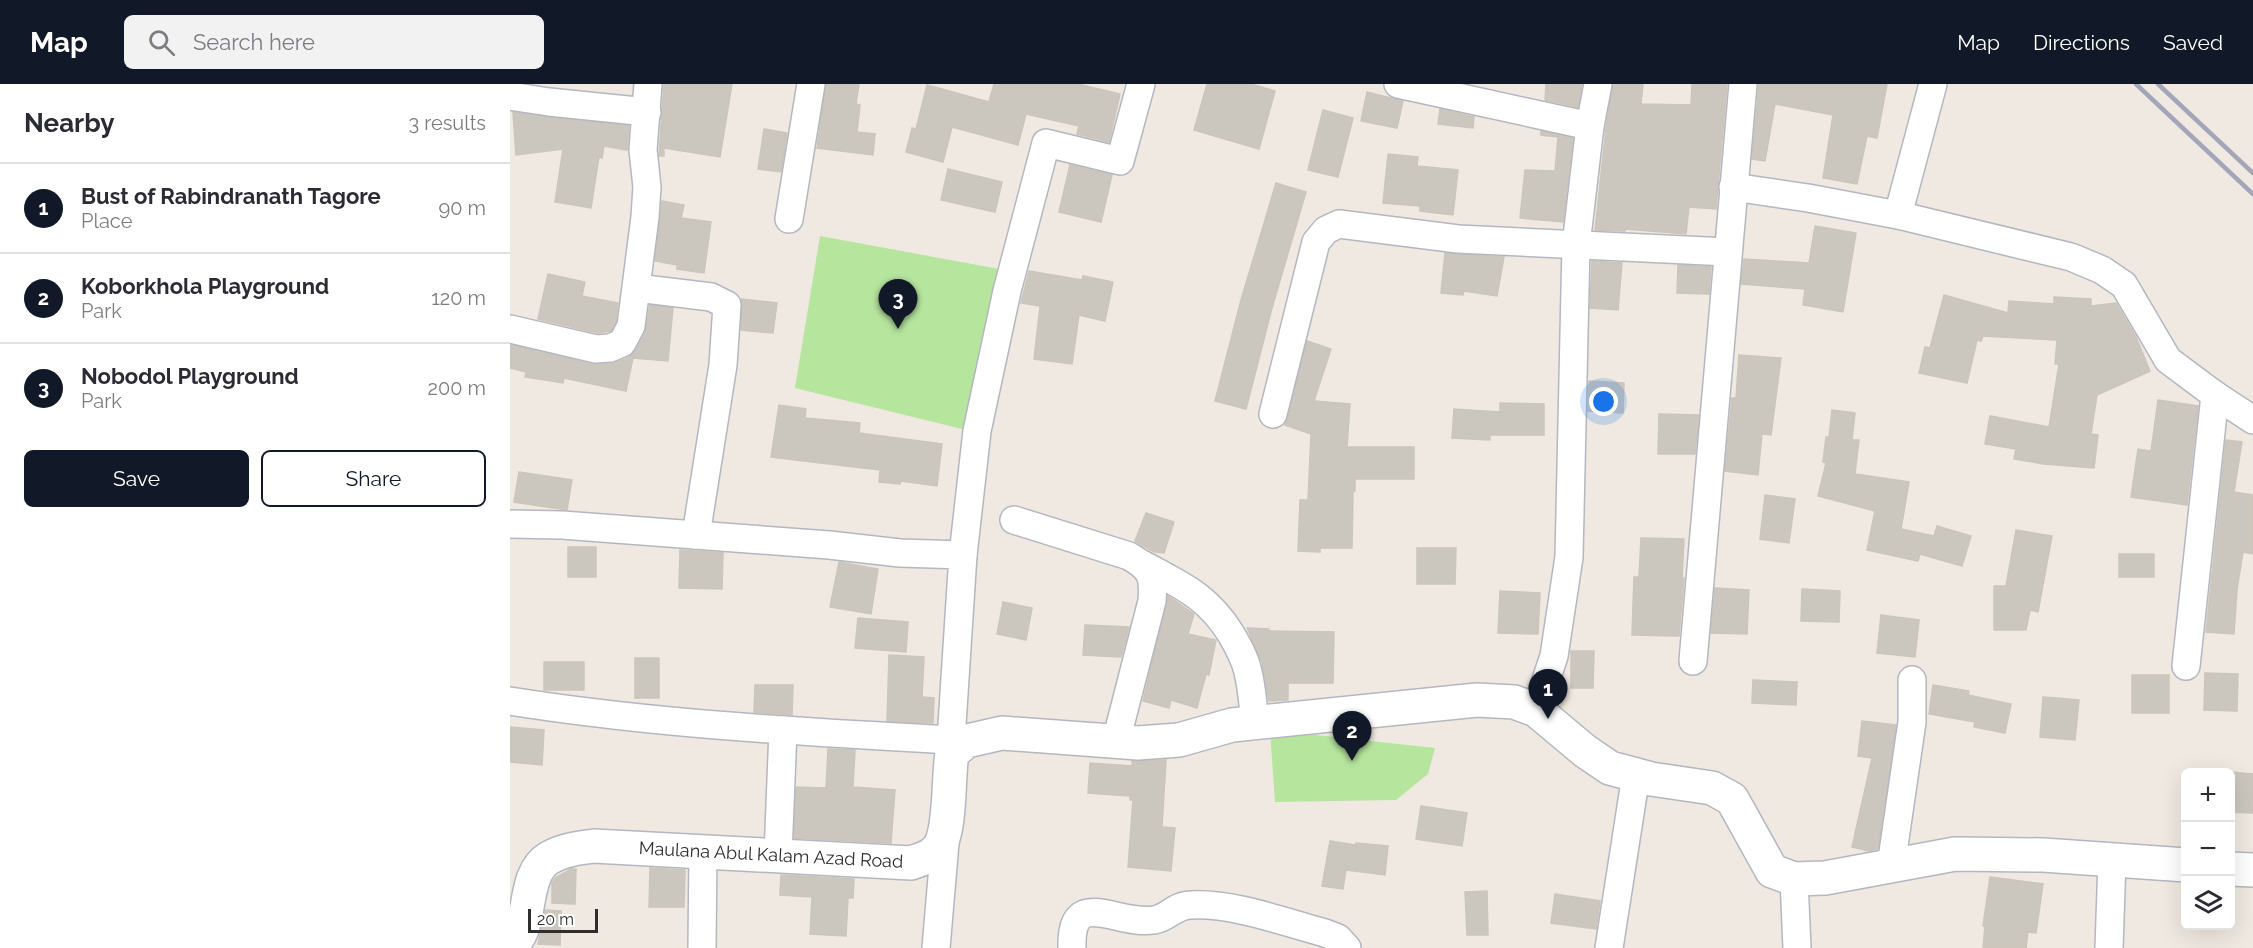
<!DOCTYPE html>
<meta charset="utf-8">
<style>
:root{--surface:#fff;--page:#f2f2f3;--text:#2b2b33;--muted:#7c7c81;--line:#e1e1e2;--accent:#111827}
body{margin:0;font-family:Raleway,sans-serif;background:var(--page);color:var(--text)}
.controls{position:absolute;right:18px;bottom:18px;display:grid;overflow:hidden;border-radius:9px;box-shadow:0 6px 24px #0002}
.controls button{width:54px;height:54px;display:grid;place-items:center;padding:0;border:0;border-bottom:2px solid var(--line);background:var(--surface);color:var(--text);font:30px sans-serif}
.scale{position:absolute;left:18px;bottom:15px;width:70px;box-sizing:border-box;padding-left:6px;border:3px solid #2e2e2e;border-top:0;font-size:16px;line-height:21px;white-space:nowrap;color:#2e2e2e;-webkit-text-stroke:4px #fff;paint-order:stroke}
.you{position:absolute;left:1094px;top:318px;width:21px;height:21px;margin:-15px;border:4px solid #fff;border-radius:50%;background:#1a73e8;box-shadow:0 0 0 9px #1a73e833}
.badge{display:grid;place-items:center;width:39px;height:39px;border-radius:50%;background:var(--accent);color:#fff;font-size:20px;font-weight:700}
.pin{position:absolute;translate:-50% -50px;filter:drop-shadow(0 2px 3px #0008)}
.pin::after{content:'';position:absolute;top:32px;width:21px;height:18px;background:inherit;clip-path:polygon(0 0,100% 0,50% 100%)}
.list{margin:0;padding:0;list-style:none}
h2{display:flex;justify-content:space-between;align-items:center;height:78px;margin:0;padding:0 24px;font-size:26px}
h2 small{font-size:20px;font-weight:400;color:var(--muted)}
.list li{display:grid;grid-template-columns:39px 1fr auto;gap:18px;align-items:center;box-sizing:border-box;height:90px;padding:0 24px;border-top:2px solid var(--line)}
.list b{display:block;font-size:22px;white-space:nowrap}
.list p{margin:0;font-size:20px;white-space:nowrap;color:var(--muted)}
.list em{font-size:20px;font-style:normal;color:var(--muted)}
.actions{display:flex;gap:12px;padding:18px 24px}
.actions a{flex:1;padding:14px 0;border:2px solid var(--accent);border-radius:9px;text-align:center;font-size:21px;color:var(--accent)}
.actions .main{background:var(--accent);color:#fff}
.icon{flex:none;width:33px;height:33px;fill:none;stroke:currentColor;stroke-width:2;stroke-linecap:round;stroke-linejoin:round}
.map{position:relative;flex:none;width:1743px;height:864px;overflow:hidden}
header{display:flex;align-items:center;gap:36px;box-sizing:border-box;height:84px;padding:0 30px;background:var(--accent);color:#fff}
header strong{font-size:28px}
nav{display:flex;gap:33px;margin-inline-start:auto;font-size:21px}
.search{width:420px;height:54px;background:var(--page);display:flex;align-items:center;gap:15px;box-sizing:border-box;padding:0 21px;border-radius:9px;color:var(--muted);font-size:22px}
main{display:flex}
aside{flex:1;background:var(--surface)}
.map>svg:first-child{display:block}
.green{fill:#b6e59e}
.building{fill:#cbc7bf;stroke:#cbc5ba;stroke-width:1.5}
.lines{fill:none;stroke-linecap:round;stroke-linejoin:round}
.minor-casing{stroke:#b4b7c1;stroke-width:30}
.tertiary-casing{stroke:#b4b7c1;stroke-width:36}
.minor{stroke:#fff;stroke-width:27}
.tertiary{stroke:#fff;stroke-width:33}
.rail{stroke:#a3a6b8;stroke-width:4.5}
.labels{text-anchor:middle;stroke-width:5;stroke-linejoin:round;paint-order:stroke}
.street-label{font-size:18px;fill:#2e2e2e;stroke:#fff}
</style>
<header>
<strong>Map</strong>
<div class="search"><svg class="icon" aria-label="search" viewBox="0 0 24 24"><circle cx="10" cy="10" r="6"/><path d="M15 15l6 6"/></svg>Search here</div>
<nav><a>Map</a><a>Directions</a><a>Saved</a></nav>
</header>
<main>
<aside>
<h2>Nearby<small>3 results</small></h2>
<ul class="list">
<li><span class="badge">1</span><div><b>Bust of Rabindranath Tagore</b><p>Place</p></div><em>90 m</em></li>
<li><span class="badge">2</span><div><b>Koborkhola Playground</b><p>Park</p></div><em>120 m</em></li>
<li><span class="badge">3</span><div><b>Nobodol Playground</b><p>Park</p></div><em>200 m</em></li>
</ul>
<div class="actions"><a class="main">Save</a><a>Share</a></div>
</aside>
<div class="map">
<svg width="1743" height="864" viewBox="0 0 1743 864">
<rect width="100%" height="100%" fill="#efe9e1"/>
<g class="green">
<polygon points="310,152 500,187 452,345 285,304"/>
<polygon points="760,646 925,664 918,690 886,716 765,718"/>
</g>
<g class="building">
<polygon points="154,0 222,0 210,73 154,64 154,72 149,72"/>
<polygon points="316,0 349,0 346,20 350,21 347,48 365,50 363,71 307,64"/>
<polygon points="484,0 568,0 610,10 599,58 567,50 569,42 516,30 508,61 442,43 433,78 396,68 402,44 406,45 417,1 479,18"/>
<polygon points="697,0 741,0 765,7 749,65 684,46"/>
<polygon points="1036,0 1072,0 1068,23 1035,16"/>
<polygon points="1103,0 1133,0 1131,20 1181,21 1182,0 1217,0 1206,125 1179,123 1176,150 1115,145 1115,147 1085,146 1096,44"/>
<polygon points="1249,0 1377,0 1367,54 1357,52 1347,100 1313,94 1323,31 1265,20 1255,77 1242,75"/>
<polygon points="857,8 893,17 887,44 851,37"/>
<polygon points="930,25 964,33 963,44 928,40"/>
<polygon points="813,26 843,34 828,93 798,86"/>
<polygon points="3,28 119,42 117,66 94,62 92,74 89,73 81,124 45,118 53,65 6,71"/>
<polygon points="254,45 277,49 271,88 248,85"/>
<polygon points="1031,47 1063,54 1053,138 1010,134 1015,86 1045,87 1048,53 1031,51"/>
<polygon points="878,70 908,73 907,82 948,86 943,131 910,127 910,122 873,119"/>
<polygon points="560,81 602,91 591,138 549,128"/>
<polygon points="438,85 492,98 485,128 431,116"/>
<polygon points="766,99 796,108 762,224 736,325 705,317 731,216"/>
<polygon points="152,117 174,121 171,134 201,138 194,189 167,185 167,181 145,177"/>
<polygon points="1305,142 1346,149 1333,228 1293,221 1295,205 1231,200 1234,175 1299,179"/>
<polygon points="935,169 994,173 987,212 954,207 953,211 931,209"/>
<polygon points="1082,177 1112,179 1108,226 1080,224"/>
<polygon points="1168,181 1201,183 1199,210 1167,209"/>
<polygon points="519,187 572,196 573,192 603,198 595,237 569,231 562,280 524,275 530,222 511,219"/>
<polygon points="38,190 75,198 72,212 108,219 106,237 101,247 87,249 28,235"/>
<polygon points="1434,211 1498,229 1499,217 1544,220 1544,213 1581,215 1581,222 1606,219 1626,253 1640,287 1587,311 1581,350 1588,351 1584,384 1534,380 1504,375 1506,365 1475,360 1480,332 1539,343 1549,280 1545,280 1547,256 1473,252 1471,257 1467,256 1457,299 1409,289 1415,263 1420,264"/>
<polygon points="231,215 267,219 263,249 231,246"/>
<polygon points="140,221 163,224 158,277 123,274 116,307 54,294 53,299 15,293 16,288 0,284 0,261 83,280 101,280 118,274 126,266 135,249"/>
<polygon points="797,257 821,265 804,317 840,320 837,363 904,363 904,395 845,395 845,407 843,407 842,464 810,464 810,468 788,467 790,416 798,416 801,350 775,341 778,334"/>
<polygon points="1229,271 1271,274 1261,351 1252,350 1248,391 1215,387 1222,314 1226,314"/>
<polygon points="1079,297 1114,299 1113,329 1078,327"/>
<polygon points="1648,316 1688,322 1677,421 1621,413 1628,365 1641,367"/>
<polygon points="990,319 1034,320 1034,351 980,351 980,356 942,354 944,325 990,328"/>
<polygon points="269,321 296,325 295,334 350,339 349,349 432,360 427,402 391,397 390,400 369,398 370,386 261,373"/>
<polygon points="1322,326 1345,329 1342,356 1349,356 1345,390 1399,398 1391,445 1424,452 1427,442 1461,452 1452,482 1410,470 1408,477 1357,466 1365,427 1308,412 1316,379 1313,378 1316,353 1319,353"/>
<polygon points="1149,330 1189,331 1185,370 1148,370"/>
<polygon points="1716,356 1732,358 1724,408 1743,411 1743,470 1733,468 1727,506 1724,550 1696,548"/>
<polygon points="9,388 62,396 57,426 4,418"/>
<polygon points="1255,411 1285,415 1279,459 1250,455"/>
<polygon points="636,429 664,438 654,469 644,468 625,457"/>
<polygon points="1506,446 1542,452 1528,528 1520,526 1516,546 1484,546 1484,502 1496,502"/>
<polygon points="1131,454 1174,455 1172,494 1174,494 1169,552 1122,551 1124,493 1129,493"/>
<rect x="58" y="463" width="28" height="30"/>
<polygon points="907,464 946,464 945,500 907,500"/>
<polygon points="170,466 213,469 212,505 169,504"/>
<rect x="1609" y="470" width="35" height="23"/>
<polygon points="329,478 368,485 361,530 320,523"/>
<polygon points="1205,504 1239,506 1237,550 1201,549"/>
<polygon points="1292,505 1330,507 1329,538 1291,537"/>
<polygon points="990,507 1030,509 1028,550 988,549"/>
<polygon points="658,512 684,530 678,550 706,556 699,591 696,590 687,624 661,616 659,624 633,617"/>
<polygon points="493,518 522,524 516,556 487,550"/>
<polygon points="1371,531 1409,536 1405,573 1367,569"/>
<polygon points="348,534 398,538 396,568 345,564"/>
<polygon points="575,541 619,543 611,573 573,571"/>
<polygon points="737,544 759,545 759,547 824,548 823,599 778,599 778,616 759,617 752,578"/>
<polygon points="1061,567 1084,567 1083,604 1061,604"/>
<polygon points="379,571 414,573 412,613 424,614 423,639 377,637"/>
<rect x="125" y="574" width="24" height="40"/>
<rect x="34" y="578" width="40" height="28"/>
<polygon points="1695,589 1728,590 1727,627 1694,626"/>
<rect x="1622" y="591" width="37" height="38"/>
<polygon points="1243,596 1287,598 1286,621 1242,619"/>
<polygon points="245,601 283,601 282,631 244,628"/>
<polygon points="1423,601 1459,607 1458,611 1501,620 1495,649 1464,643 1465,638 1419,630"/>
<polygon points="1533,613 1569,616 1565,656 1530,653"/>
<polygon points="1352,637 1386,641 1368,765 1359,767 1342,763 1362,674 1348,672"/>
<polygon points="0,643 34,646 32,681 0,678"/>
<polygon points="318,665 345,666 343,703 385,706 381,759 284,754 286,703 316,704"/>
<polygon points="656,676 652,743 665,744 661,787 618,783 623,716 620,716 620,712 578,709 580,679 622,682 622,677"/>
<polygon points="1721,688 1743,690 1743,729 1720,728"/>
<polygon points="911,722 957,729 952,762 906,755"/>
<polygon points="820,757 845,761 846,759 878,762 875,791 836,786 833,805 812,802"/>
<polygon points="140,784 175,786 174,823 139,823"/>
<polygon points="61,785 66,785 65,820 42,819 42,799 45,794"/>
<polygon points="271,791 344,795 343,814 338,814 336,852 300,850 302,813 270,811"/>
<polygon points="1480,793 1533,800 1526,849 1518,848 1516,864 1473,864 1475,842 1473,842"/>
<polygon points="977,807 978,851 957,851 955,808"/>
<polygon points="1045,810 1090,817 1086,845 1041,839"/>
<polygon points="35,826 51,827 50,861 28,860"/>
</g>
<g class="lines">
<defs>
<g id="minor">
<polyline points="888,0 1080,42"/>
<polyline points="0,12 39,18 137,28"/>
<polyline points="1223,103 1298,114 1388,131 1561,173 1592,186 1614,201 1658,276 1705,311 1743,336"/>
<polyline points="1388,131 1423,0"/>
<polyline points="279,135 301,0"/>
<polyline points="127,204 201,213 217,221 213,281 186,451"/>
<polyline points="0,245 86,265 100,264 112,259 121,242 135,133 137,103 133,66 138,0"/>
<polyline points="763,330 806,158 816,146 829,140 948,155 1218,168"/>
<path d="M 504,436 L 619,472 C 641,485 644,491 642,517 L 606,657"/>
<polyline points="0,440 52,441 319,461 390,469 453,471 441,656 442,669"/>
<polyline points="453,471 467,347 497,207 536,59 610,77 631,0"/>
<path d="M 632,480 C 670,501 697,511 721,550 C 728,562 735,574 738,588 C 742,604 743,622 745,638"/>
<polyline points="1183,577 1233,0"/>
<polyline points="1676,582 1705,311"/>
<path d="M 0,617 C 146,640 294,648 441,656"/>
<polyline points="1026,626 1044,572 1059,473 1066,161 1080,42 1088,0"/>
<polyline points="268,771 273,646"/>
<polyline points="1381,782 1402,638 1402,596"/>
<polyline points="1284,795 1287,864"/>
<polyline points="192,864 193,767"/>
<polyline points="426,864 436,747"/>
<path d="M 562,864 C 560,801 606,842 644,836 C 658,834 665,821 681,821 C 724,819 774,838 815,849 L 828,854 L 837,864"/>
<polyline points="1099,864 1126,691"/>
<polyline points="1599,864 1602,776"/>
</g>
<g id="tertiary">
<polyline points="1720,785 1743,786"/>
<path d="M 0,861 C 24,849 10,791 39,774 C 53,766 68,764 84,762 L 401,779 C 412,775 422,773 429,763 C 441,746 438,692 442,669 L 457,657 L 492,649 L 628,659 L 669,656 L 722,641 L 967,616 L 1004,618 L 1026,626 L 1075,667 L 1100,684 L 1141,695 L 1202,704 L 1222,715 L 1262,787 L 1284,795 L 1315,794 L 1445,770 L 1533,771 L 1676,781"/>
</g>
</defs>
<use href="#minor" class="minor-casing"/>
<use href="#tertiary" class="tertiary-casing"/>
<use href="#minor" class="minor"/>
<use href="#tertiary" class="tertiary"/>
<g class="rail">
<polyline points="1626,0 1743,110"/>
<polyline points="1648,0 1743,89"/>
</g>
</g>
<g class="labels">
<g class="street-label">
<text transform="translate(261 771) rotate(3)" y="6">Maulana Abul Kalam Azad Road</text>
</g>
</g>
</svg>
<div class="controls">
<button>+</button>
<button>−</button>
<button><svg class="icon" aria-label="layers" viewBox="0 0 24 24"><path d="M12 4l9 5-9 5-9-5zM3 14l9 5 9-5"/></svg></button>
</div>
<div class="scale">20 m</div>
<div class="you"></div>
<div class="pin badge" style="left:1038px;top:635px">1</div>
<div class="pin badge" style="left:842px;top:677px">2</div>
<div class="pin badge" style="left:388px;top:245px">3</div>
</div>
</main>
